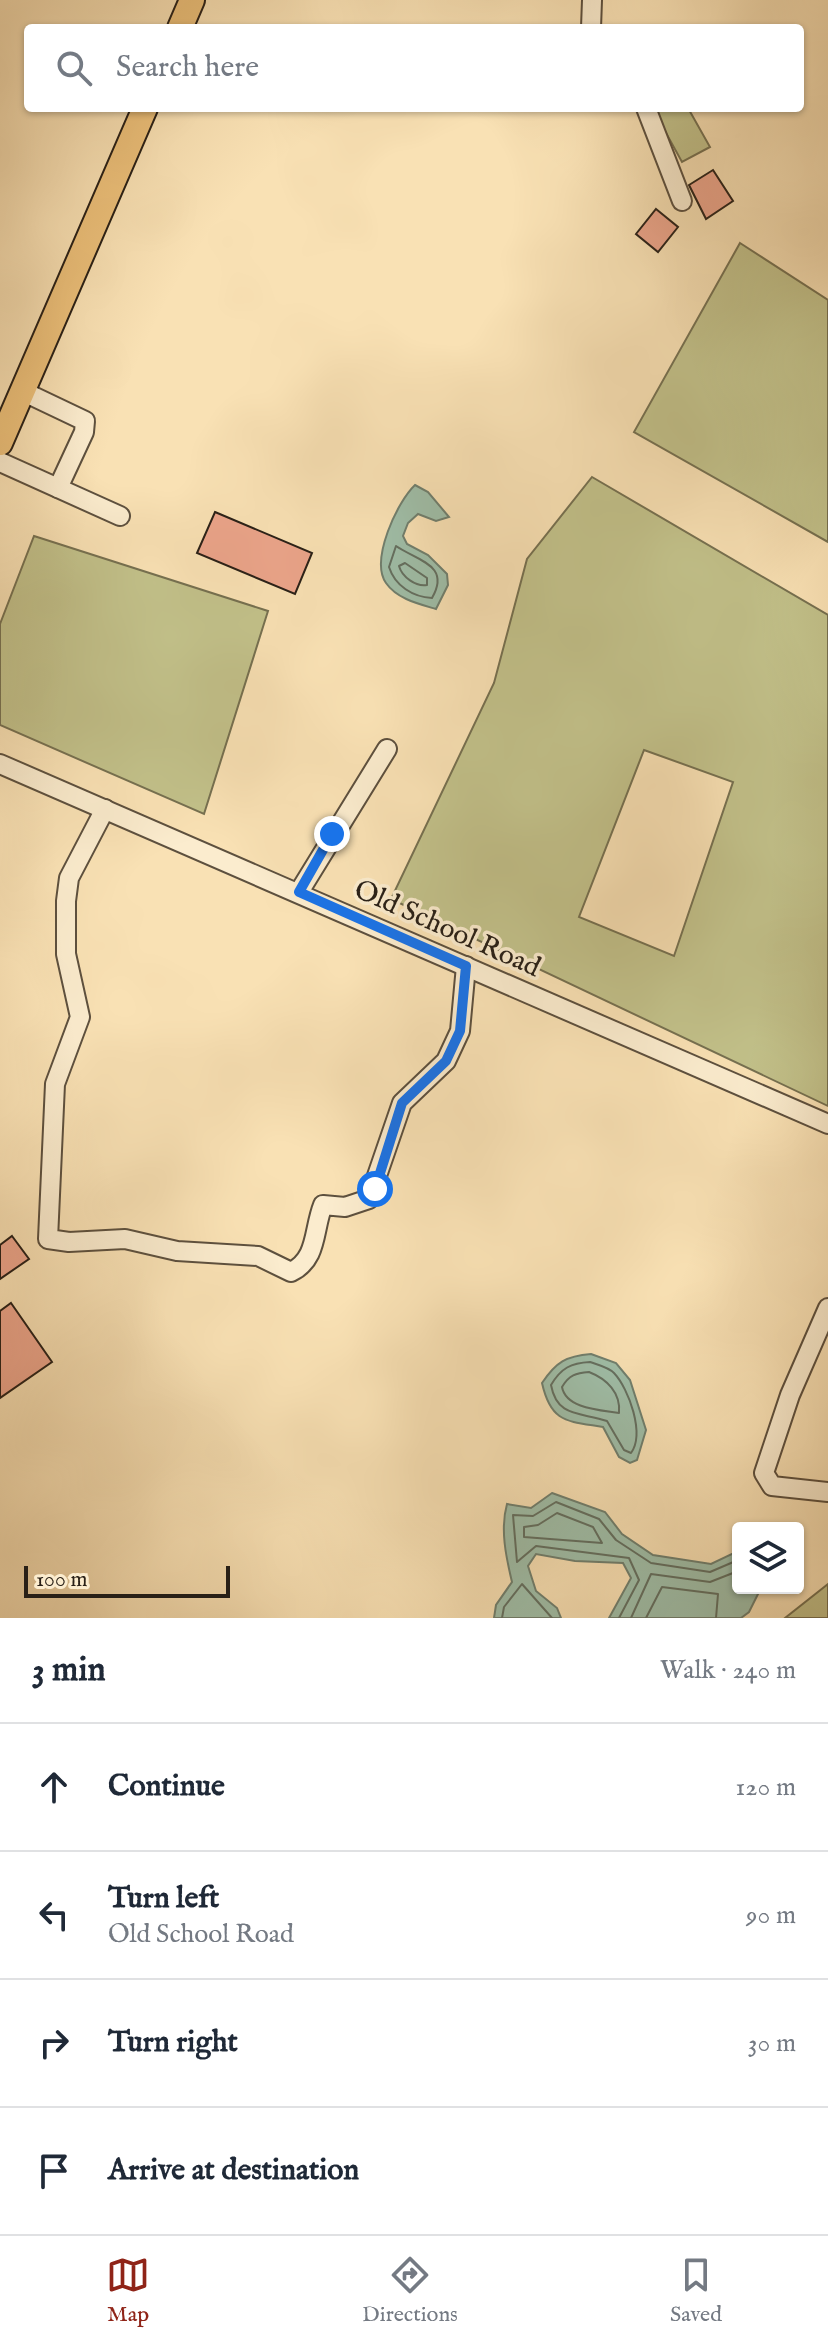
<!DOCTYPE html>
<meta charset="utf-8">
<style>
:root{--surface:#fff;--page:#f6f6f7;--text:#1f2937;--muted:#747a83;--line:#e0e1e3;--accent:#8f2418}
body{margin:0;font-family:"IM FELL English",serif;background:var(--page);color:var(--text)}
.controls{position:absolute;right:24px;bottom:24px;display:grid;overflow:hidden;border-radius:8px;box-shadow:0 2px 6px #0004}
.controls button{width:72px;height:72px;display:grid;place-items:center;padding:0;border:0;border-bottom:2px solid var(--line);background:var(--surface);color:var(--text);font:40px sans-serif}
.scale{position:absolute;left:24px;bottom:20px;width:206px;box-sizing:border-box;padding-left:8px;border:4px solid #292017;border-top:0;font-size:22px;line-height:28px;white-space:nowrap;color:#292017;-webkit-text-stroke:6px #fbecce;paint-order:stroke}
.stop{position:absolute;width:24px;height:24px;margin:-18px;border:6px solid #1a73e8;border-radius:50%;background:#fff}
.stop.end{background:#1a73e8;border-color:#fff;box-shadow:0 2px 8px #0008}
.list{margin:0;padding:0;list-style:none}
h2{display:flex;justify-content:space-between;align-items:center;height:104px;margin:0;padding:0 32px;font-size:34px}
h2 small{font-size:26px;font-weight:400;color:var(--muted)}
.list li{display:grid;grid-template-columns:52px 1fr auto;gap:24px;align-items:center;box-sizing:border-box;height:128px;padding:0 32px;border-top:2px solid var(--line)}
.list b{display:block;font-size:30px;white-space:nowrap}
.list p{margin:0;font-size:26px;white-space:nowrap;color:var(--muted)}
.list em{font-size:26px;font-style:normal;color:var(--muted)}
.icon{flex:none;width:44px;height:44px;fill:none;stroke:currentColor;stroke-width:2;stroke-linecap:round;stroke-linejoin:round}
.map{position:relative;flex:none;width:828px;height:1618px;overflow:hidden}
.search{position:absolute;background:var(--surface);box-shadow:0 2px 6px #0004;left:24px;right:24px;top:24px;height:88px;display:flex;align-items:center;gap:20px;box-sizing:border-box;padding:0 28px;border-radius:8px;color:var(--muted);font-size:30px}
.sheet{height:616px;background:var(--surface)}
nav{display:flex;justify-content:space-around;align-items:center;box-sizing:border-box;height:112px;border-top:2px solid var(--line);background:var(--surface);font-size:22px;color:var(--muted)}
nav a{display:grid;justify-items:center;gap:4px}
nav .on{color:var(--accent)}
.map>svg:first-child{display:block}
.green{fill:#c2c18a;stroke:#767050;stroke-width:2;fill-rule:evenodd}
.water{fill:#9fbea8;stroke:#707f6e;stroke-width:2}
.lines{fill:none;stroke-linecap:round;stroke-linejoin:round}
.shore{stroke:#646f60;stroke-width:2}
.building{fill:#eca58b;stroke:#292017;stroke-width:2}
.minor-casing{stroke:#5d503e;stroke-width:22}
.major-casing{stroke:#292017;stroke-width:28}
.minor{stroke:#fbecce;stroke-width:18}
.major{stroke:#ecc07a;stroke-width:24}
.route{stroke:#1a73e8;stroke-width:10}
.labels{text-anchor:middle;stroke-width:7;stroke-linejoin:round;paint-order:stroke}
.street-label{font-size:28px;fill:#292017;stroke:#fbecce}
</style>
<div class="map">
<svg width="828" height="1618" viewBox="0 0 828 1618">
<rect width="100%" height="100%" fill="#f9e1b4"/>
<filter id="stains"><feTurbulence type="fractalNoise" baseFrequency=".0025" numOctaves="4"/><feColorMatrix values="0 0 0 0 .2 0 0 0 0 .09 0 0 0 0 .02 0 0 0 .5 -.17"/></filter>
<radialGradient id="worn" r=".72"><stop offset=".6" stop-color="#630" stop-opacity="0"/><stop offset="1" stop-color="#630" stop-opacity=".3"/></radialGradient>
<g class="green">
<polygon points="664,108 688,108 710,147 682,162 655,113"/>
<polygon points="740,243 828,300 828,542 634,432"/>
<path d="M 592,477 L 828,615 L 828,1106 L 391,899 L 494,683 L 527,559 ZM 644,750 L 733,782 L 674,956 L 579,917 Z"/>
<polygon points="34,536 268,611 204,814 0,725 0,624"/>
<polygon points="828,1584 828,1618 785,1618"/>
</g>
<g class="water">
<path d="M 415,485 L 428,492 L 449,517 L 436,521 L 418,514 L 408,523 L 403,536 L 407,544 L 428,555 L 447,574 L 448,585 L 436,609 C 419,604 397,599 386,583 C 370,560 397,502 415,485 Z"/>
<path d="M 591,1354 L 616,1363 L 630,1380 L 646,1430 L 637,1460 L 630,1463 L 619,1457 L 603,1427 C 567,1421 551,1423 542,1383 C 556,1362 566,1356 591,1354 Z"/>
<path d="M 552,1493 L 605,1512 L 622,1534 L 653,1555 L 711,1564 L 738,1551 L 738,1588 L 761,1588 L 749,1612 L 741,1618 L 609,1618 L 631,1578 L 623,1563 L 575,1561 L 536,1554 L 528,1566 L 536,1591 L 557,1608 L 561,1618 L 494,1618 L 496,1605 L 512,1582 C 506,1557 500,1529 507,1504 L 531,1508 Z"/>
</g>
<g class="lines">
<g class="shore">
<path d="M 396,546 C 418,561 451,565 432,598 C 413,597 395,586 389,567 Z"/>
<path d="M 405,563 L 427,578 L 427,585 C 416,587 402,577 399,566 Z"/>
<path d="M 590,1362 C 598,1365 608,1367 614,1373 C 629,1389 645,1434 631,1453 L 624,1450 L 607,1421 C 581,1412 557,1418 551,1385 C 561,1368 571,1363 590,1362 Z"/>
<path d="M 589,1372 C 607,1379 621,1393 619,1413 C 601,1410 566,1409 562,1387 C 569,1375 576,1373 589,1372 Z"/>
<polygon points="557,1513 593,1527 602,1543 524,1537 524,1527 538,1525"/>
<polyline points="502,1618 504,1607 522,1584 552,1618"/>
<polyline points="619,1618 639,1580 629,1558 536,1546 517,1562 513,1515 533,1516 556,1502 599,1519 616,1540 651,1563 710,1572 738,1560"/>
<polyline points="631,1618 651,1574 710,1582 738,1571"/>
<polyline points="646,1618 662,1587 718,1594 716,1618"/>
</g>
</g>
<g class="building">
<polygon points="713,170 733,201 706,219 689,185"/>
<polygon points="656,209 678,227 658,252 636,234"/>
<polygon points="215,512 312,553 295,594 197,553"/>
<polygon points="12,1236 29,1259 0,1279 0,1245"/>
<polygon points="11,1303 52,1362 0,1398 0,1311"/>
</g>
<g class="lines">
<defs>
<g id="minor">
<polyline points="591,28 592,0"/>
<polyline points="646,108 682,201"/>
<polyline points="22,391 85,421 84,432 58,488"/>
<polyline points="0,462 120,516"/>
<polyline points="0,764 828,1124"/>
<path d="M 105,809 L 69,878 L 66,901 L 66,954 L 80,1017 L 55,1084 L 48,1239 L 69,1242 L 125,1239 L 177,1251 L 258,1256 L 291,1272 C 318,1259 313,1230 323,1205 L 345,1207 L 369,1199 L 402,1103 L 446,1061 L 460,1031 L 466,966"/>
<polyline points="299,892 387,749"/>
<polyline points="828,1308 790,1395 764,1473 772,1486 828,1492"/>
</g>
<g id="major">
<polyline points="180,28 192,0"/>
<polyline points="0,443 145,108"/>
</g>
</defs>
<use href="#minor" class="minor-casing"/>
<use href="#major" class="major-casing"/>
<use href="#minor" class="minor"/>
<use href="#major" class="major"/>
</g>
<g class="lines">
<polyline class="route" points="332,834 299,892 466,966 460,1031 446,1061 402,1103 375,1189"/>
</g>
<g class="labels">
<g class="street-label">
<text transform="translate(448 927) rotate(24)" y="10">Old School Road</text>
</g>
</g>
<rect width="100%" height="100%" filter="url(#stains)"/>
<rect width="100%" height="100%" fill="url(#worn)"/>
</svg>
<div class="controls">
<button><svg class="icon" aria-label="layers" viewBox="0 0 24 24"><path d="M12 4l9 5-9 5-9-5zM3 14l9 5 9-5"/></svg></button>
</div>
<div class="scale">100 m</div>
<div class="stop" style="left:375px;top:1189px"></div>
<div class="stop end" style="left:332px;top:834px"></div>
<div class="search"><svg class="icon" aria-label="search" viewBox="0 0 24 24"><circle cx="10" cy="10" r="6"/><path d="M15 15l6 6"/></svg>Search here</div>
</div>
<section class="sheet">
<h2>3 min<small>Walk · 240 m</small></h2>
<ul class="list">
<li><svg class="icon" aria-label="ahead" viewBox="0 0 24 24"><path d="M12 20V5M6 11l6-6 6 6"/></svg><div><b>Continue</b></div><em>120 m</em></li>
<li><svg class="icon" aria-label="left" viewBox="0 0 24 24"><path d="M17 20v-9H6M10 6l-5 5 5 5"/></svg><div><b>Turn left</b><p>Old School Road</p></div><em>90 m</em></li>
<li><svg class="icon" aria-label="right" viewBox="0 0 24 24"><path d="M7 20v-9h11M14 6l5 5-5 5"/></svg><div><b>Turn right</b></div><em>30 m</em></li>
<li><svg class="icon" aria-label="arrive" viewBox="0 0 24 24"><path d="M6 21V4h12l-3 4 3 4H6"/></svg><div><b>Arrive at destination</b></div></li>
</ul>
</section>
<nav>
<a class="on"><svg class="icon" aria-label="map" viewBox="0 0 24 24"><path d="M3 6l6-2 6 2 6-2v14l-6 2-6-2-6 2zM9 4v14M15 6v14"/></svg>Map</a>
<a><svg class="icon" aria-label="directions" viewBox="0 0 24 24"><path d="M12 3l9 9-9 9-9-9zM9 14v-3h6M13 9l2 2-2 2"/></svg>Directions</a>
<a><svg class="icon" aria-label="saved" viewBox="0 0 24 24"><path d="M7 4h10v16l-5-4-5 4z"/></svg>Saved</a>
</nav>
